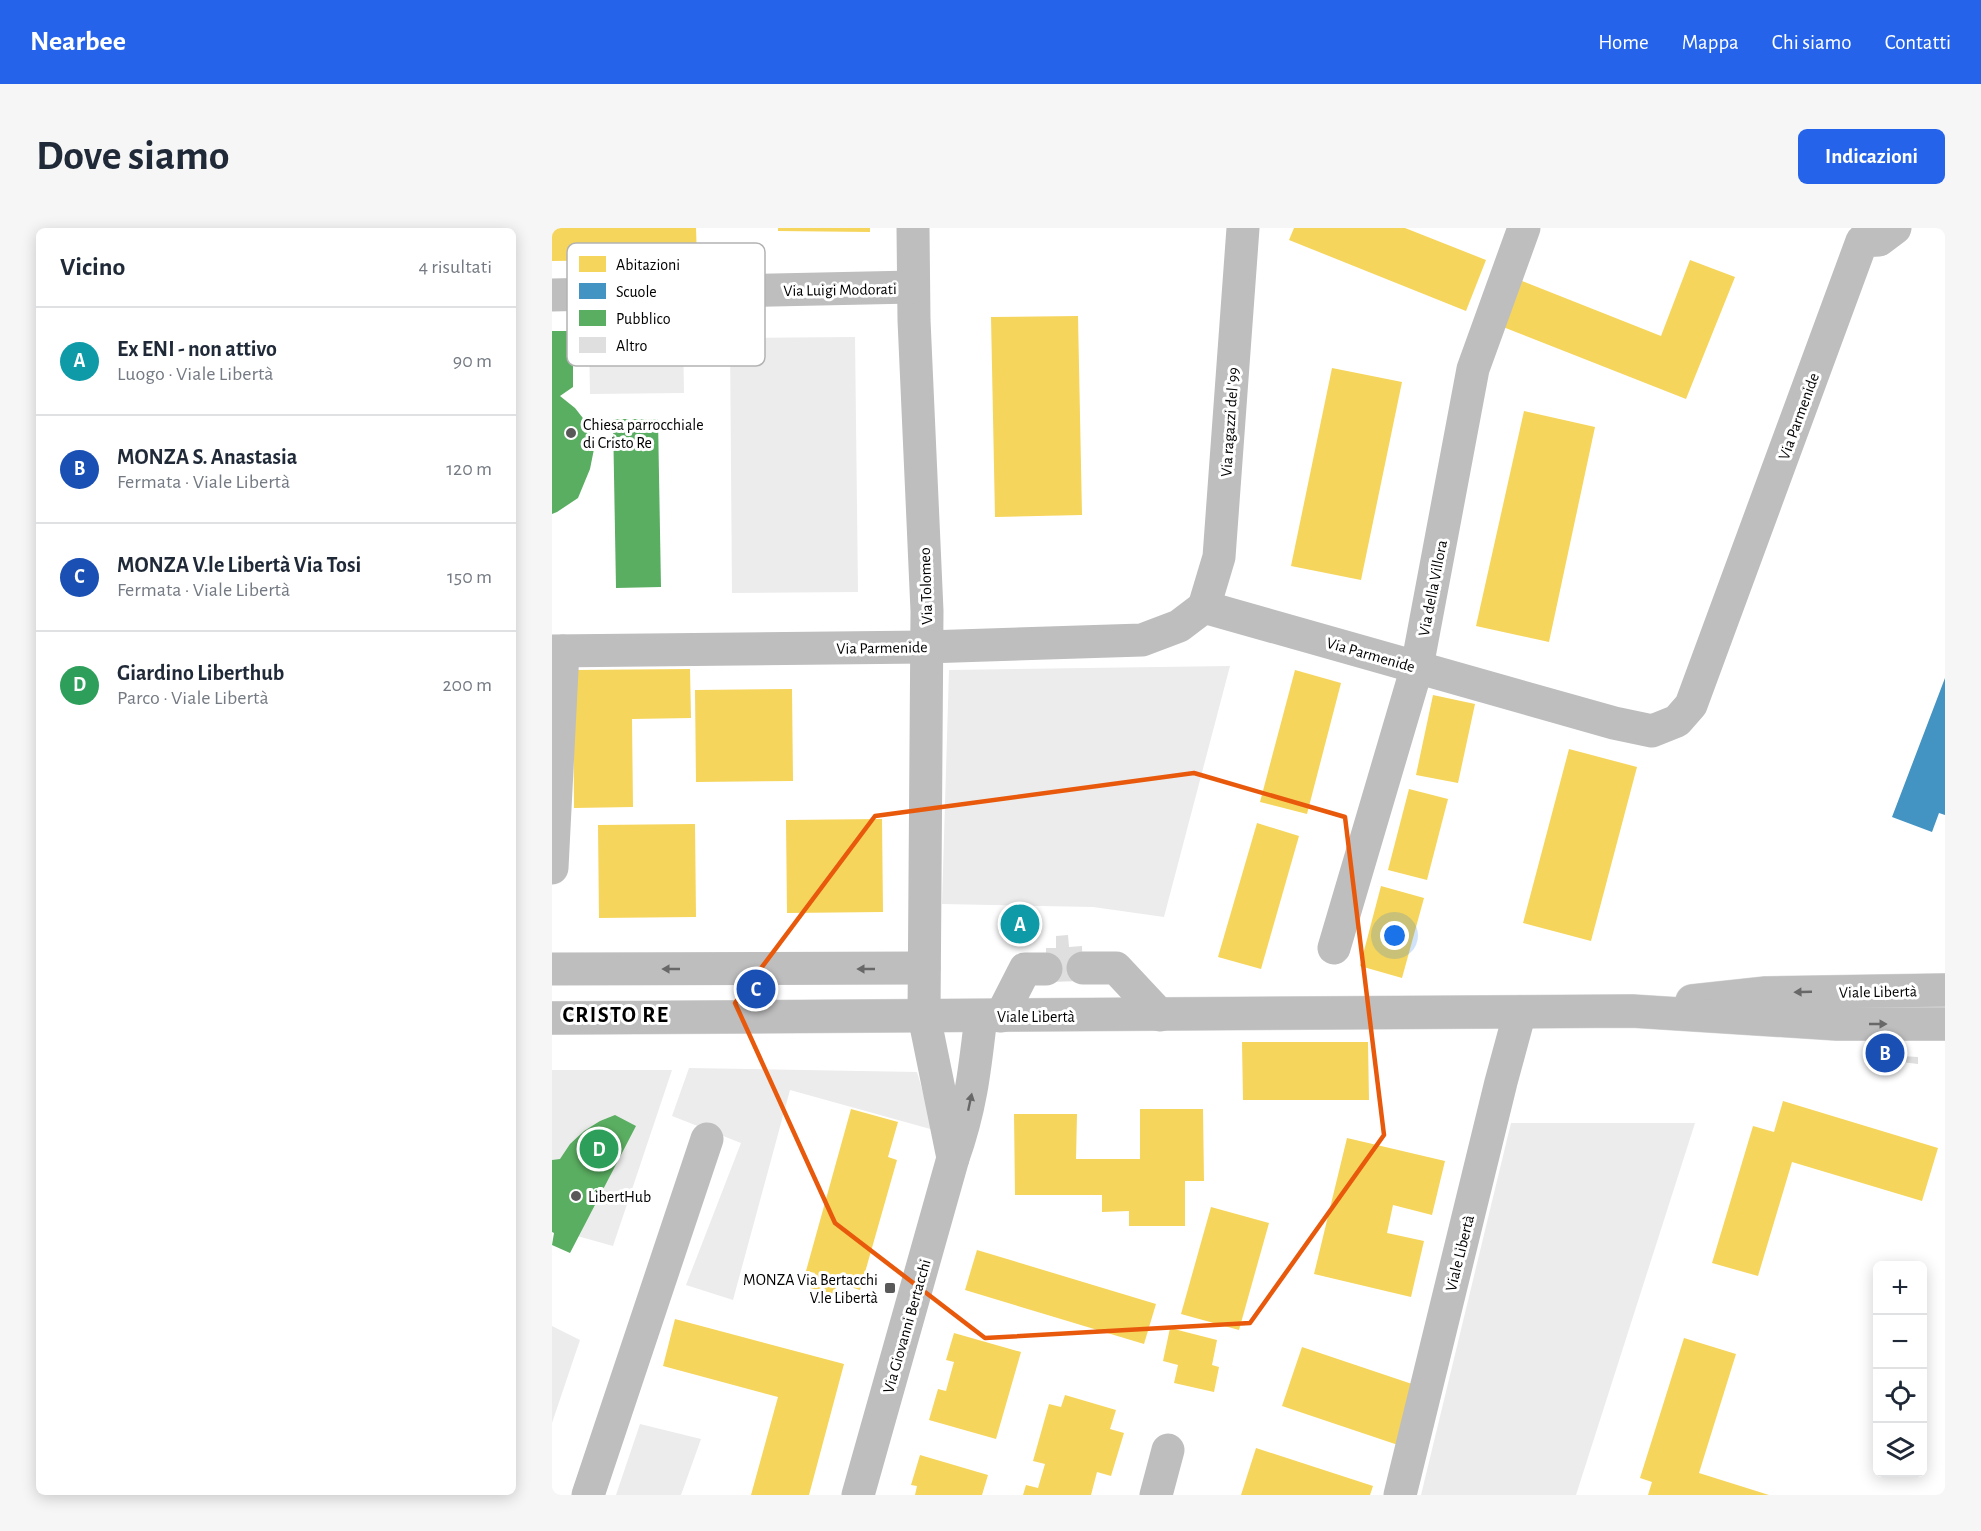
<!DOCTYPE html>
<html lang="it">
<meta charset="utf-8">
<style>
:root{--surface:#fff;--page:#f6f6f7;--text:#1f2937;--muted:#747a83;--line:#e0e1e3;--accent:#2563eb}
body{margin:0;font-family:"Alegreya Sans",sans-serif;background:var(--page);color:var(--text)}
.controls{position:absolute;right:18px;bottom:18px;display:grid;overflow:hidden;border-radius:9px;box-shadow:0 3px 15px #0003}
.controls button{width:54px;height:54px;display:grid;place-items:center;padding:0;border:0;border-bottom:2px solid var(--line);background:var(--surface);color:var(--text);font:30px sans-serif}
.you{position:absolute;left:843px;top:708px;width:21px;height:21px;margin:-15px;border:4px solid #fff;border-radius:50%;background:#1a73e8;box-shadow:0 0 0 9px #1a73e833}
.badge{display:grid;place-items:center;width:39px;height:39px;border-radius:50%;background:var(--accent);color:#fff;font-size:20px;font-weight:700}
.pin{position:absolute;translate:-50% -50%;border:3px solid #fff;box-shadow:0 2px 6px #0006}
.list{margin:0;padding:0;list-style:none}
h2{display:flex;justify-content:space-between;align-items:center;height:78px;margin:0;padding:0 24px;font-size:26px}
h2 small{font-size:20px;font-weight:400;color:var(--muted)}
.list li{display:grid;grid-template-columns:39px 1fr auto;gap:18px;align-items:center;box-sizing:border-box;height:108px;padding:0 24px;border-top:2px solid var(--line)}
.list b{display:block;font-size:22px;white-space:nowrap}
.list p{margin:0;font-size:20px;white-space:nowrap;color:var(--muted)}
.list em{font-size:20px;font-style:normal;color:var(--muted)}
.icon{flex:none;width:33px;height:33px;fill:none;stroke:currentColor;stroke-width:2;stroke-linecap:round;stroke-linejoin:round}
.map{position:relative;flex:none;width:1393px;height:1267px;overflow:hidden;border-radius:9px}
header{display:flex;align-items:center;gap:36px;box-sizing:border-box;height:84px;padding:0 30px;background:var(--accent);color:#fff}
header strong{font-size:28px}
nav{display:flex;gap:33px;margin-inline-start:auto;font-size:21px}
.intro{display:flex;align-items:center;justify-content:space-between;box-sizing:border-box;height:144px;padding:0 36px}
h1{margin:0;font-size:42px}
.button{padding:15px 27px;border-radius:9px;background:var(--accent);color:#fff;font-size:21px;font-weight:700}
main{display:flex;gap:36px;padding:0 36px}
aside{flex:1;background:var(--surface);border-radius:9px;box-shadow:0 3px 15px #0003}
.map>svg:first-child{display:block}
.green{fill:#ececec}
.homes{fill:#f6d55c}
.schools{fill:#4393c3}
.public{fill:#5aae61}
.building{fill:#dfdfdf}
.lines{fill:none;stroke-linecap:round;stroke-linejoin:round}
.major-casing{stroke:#dbdbdb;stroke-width:34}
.minor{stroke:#bebebe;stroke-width:33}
.major{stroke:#bebebe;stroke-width:33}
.oneway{fill:#686868}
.marked{fill:none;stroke:#e8590c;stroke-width:4.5;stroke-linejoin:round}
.poi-dot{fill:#595959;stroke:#fff;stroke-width:2}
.labels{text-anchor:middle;stroke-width:6;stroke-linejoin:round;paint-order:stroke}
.street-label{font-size:16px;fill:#000;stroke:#fff}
.poi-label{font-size:16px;fill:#000;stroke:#fff;text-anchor:start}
.district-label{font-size:22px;font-weight:bold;letter-spacing:1.5px;fill:#000;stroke:#fff}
.key{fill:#fff;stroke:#b2b2b2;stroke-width:1.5}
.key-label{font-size:16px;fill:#000}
</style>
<header>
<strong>Nearbee</strong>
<nav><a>Home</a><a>Mappa</a><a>Chi siamo</a><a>Contatti</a></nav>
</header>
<div class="intro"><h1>Dove siamo</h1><a class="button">Indicazioni</a></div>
<main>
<aside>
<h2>Vicino<small>4 risultati</small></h2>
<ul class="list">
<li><span class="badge" style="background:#0f9aa8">A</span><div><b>Ex ENI - non attivo</b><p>Luogo · Viale Libertà</p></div><em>90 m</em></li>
<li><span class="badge" style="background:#1a4fb4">B</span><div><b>MONZA S. Anastasia</b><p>Fermata · Viale Libertà</p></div><em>120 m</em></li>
<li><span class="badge" style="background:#1a4fb4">C</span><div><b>MONZA V.le Libertà Via Tosi</b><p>Fermata · Viale Libertà</p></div><em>150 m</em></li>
<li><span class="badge" style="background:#2e9e5b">D</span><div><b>Giardino Liberthub</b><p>Parco · Viale Libertà</p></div><em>200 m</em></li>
</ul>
</aside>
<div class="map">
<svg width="1393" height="1267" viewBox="0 0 1393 1267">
<rect width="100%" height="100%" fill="#fff"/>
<g class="green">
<polygon points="303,109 306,364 180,365 178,110"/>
<polygon points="131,110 132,165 38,166 37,112"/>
<polygon points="678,438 612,689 541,679 390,676 397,442"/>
<polygon points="137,840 365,844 382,902 238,862 181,1072 134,1057 189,915 120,888"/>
<polygon points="0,842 120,842 61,1018 0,1001"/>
<polygon points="959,895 1143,895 1024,1267 869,1267"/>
<polygon points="0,1098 28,1112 0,1195"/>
<polygon points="88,1196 149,1211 129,1267 64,1267"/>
</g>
<g class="homes">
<polygon points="0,0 144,0 145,31 0,33"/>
<polygon points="226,0 318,0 318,4 226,3"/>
<polygon points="742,0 853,0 934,32 914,83 737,12"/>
<polygon points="1138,32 1183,49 1134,171 951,99 970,53 1109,108"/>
<polygon points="526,88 530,287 443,289 439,89"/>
<polygon points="780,140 850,154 809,352 739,338"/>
<polygon points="972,183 1043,199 997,414 924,398"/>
<polygon points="138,441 139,490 80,491 81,579 22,580 21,442"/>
<polygon points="743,442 789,455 755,586 708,574"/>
<polygon points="240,461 241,553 144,554 143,462"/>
<polygon points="881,467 923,476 906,555 864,547"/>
<polygon points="1017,521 1085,539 1039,713 971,695"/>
<polygon points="857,561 896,571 875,652 836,642"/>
<polygon points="330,591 331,684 235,685 234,592"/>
<polygon points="705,595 747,608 709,741 666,729"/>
<polygon points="143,596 144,689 47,690 46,597"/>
<polygon points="829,658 872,670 850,750 808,738"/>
<polygon points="690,814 816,814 817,872 691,872"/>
<polygon points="1231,873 1386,920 1370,973 1240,934 1206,1048 1160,1035 1201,898 1222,904"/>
<polygon points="299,881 346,894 336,929 345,932 308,1062 285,1055 282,1066 258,1060 263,1045 254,1043"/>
<polygon points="588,881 651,881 652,953 633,953 633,998 577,998 577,983 550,984 550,967 463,967 462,886 525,886 524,931 588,931"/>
<polygon points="795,910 893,933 880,987 841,977 835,1005 872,1013 859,1069 762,1046"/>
<polygon points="659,979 717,995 687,1102 629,1086"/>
<polygon points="425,1022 604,1076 592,1116 413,1062"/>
<polygon points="123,1091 292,1136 257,1267 199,1267 226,1169 111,1138"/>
<polygon points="618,1100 665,1112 660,1137 667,1139 662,1164 622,1155 626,1137 611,1133"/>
<polygon points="402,1105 469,1124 444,1211 377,1192 386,1161 394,1163 402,1134 394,1132"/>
<polygon points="1132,1110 1184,1126 1147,1245 1217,1267 1096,1267 1100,1254 1088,1250"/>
<polygon points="750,1119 869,1159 849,1218 730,1178"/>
<polygon points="513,1167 564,1182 558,1201 572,1205 559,1248 545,1244 539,1267 471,1267 474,1257 486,1260 493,1236 481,1233 497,1176 509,1179"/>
<polygon points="704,1220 821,1258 818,1267 689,1267"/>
<polygon points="368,1227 436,1247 430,1267 363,1267 365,1258 359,1257"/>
</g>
<polygon class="schools" points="1393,450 1393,587 1387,585 1380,604 1340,589"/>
<g class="public">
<polygon points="0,103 21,103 21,159 8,168 23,180 34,194 43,216 38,241 26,270 5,284 0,286"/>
<polygon points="61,191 106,191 109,359 64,360"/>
<polygon points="63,887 84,898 18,1025 0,1017 2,1005 0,1004 0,932 8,931 18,916 32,903 48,893"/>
</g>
<g class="building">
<polygon points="451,688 485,688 486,704 451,704"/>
<polygon points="516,707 517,719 530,718 531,753 494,754 494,720 504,720 504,708"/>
<polygon points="1349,828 1366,829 1366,836 1349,834"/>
</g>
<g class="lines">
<defs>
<g id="major">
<polyline points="1140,773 1214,765 1393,762"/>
<polyline points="0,790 1080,783 1285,796 1393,796"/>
</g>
</defs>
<use href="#major" class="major-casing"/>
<g class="minor">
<polyline points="361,0 362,92 375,383 372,788 401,930"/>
<polyline points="0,67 361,59"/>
<polyline points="652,379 1062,495 1100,503 1125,493 1139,477 1310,13 1327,12 1343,0"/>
<polyline points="652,379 667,329 691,0"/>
<polyline points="0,423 374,419 590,412 627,398 652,379"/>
<polyline points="0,640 11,423"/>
<polyline points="782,720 865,439 921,141 972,0"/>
<polyline points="531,740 564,740 608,787"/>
<polyline points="0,741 372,740"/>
<polyline points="449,788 473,741 494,741"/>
<polyline points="36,1267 155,911"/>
<path d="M 306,1267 L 401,930 C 419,880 423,840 429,788"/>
<polyline points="604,1267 616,1222"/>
<polyline points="848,1267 949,854 968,784"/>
</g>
<use href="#major" class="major"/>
</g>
<defs><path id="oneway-solid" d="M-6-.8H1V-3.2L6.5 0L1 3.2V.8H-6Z" transform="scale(1.5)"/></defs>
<g class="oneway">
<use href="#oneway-solid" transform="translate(119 741) rotate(180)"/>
<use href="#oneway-solid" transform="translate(314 741) rotate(180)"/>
<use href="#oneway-solid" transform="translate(1251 764) rotate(178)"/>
<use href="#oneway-solid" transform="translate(1326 796)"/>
<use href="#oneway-solid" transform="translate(418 874) rotate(-78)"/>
</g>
<path class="marked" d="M 642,545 L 793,589 L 832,907 L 698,1095 L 433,1110 L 283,995 L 183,775 L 323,588 Z"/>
<g class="poi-dot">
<circle cx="19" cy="205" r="6"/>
<circle cx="24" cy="968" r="6"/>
<rect x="332" y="1054" width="12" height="12" rx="3"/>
</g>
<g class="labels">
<g class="street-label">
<text transform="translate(288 61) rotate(-1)" y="6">Via Luigi Modorati</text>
<text transform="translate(1246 188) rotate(-70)" y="6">Via Parmenide</text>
<text transform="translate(677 194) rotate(-86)" y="6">Via ragazzi del '99</text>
<text transform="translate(373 358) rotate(-92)" y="6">Via Tolomeo</text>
<text transform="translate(880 360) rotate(-79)" y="6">Via della Villora</text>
<text transform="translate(330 419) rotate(-1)" y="6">Via Parmenide</text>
<text transform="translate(819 426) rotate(16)" y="6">Via Parmenide</text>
<text transform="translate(1326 763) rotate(-1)" y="6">Viale Libertà</text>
<text x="484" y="794">Viale Libertà</text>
<text transform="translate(907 1025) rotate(-76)" y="6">Viale Libertà</text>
<text transform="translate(354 1098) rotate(-74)" y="6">Via Giovanni Bertacchi</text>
</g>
<g class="poi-label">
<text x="31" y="202">Chiesa parrocchiale<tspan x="31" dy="18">di Cristo Re</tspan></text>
<text x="36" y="974">LibertHub</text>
<text x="326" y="1057" text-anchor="end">MONZA Via Bertacchi<tspan x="326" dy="18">V.le Libertà</tspan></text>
</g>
<g class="district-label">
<text x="64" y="794">CRISTO RE</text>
</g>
</g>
<rect x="15" y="15" width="198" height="123" rx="9" class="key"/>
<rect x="27" y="28" width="27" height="16" fill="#f6d55c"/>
<rect x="27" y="55" width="27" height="16" fill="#4393c3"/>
<rect x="27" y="82" width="27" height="16" fill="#5aae61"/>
<rect x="27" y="109" width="27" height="16" fill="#dfdfdf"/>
<g class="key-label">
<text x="64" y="42">Abitazioni</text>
<text x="64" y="69">Scuole</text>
<text x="64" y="96">Pubblico</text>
<text x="64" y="123">Altro</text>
</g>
</svg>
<div class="controls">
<button>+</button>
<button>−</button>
<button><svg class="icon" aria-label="locate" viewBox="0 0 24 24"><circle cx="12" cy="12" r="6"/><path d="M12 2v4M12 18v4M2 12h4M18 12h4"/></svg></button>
<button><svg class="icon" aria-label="layers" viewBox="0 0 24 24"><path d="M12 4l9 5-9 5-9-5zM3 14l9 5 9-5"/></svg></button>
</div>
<div class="you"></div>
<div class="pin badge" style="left:468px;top:696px;background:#0f9aa8">A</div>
<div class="pin badge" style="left:1333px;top:825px;background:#1a4fb4">B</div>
<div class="pin badge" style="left:204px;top:761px;background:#1a4fb4">C</div>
<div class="pin badge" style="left:47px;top:921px;background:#2e9e5b">D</div>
</div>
</main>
